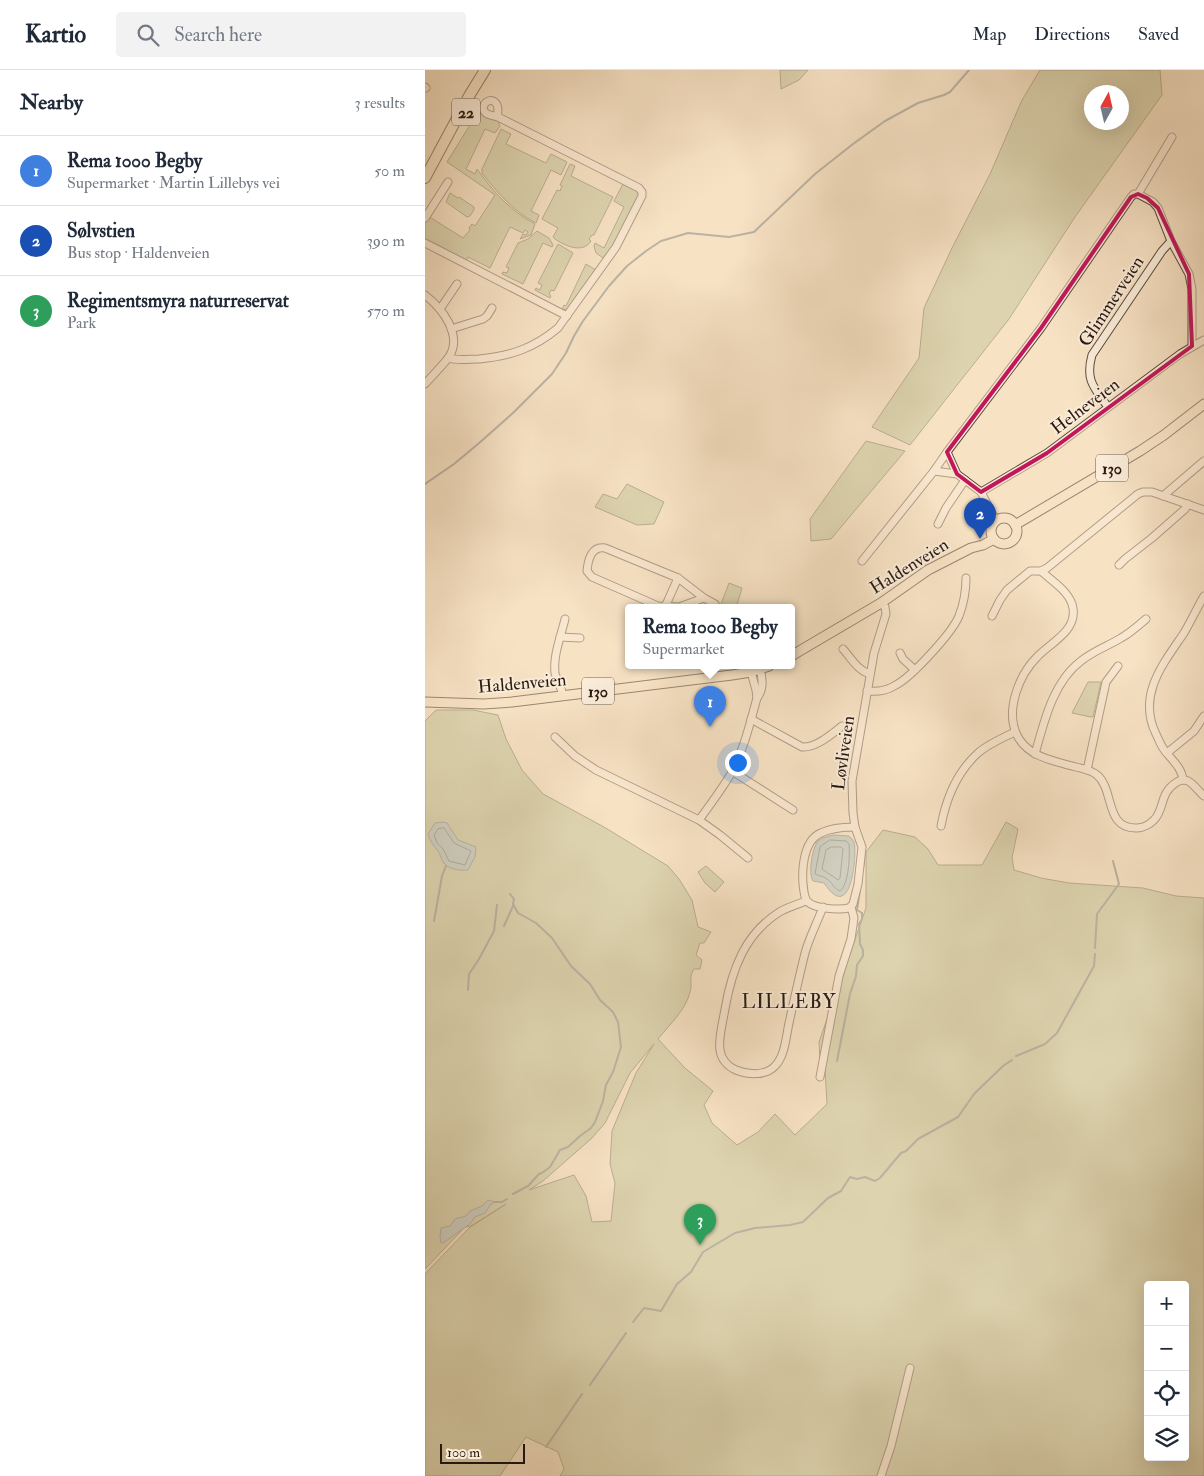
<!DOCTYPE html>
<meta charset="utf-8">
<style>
:root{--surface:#fff;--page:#f2f2f3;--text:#1f2937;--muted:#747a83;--line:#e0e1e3;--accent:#8f2418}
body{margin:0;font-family:"IM FELL Double Pica",serif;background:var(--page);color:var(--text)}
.controls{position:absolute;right:15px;bottom:15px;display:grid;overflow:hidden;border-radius:5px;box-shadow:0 5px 20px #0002}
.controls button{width:45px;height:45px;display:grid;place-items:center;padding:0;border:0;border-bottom:1px solid var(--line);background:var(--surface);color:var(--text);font:25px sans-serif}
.compass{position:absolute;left:659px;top:15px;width:45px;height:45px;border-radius:50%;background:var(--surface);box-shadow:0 5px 20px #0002;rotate:8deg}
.scale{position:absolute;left:15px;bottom:12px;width:85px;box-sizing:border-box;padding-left:5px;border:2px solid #29190f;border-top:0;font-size:14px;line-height:18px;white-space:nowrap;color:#29190f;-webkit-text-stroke:4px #faecd9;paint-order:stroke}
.you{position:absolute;left:312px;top:692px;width:18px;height:18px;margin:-12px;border:4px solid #fff;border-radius:50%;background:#1a73e8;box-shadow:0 0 0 8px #1a73e833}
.badge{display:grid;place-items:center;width:32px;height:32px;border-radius:50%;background:var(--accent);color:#fff;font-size:16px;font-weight:700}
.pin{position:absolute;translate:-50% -41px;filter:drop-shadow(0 1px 2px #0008)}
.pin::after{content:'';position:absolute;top:26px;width:18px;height:15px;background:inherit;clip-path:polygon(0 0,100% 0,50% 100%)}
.popup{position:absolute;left:200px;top:534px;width:170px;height:65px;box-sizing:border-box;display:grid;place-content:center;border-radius:5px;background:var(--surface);filter:drop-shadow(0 1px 4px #0005);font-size:16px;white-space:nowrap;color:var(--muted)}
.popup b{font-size:19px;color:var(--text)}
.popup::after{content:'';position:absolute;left:50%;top:100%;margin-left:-10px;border:10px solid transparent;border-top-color:var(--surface)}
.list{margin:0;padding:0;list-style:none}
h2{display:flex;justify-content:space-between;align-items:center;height:65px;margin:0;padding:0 20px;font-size:21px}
h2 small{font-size:16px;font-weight:400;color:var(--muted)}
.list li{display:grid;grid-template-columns:32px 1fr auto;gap:15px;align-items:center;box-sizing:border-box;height:70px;padding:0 20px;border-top:1px solid var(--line)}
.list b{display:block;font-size:19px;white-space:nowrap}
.list p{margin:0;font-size:16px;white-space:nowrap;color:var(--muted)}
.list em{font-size:16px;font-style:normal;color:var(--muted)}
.icon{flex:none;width:28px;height:28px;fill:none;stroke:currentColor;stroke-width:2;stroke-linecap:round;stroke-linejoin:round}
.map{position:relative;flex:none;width:779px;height:1406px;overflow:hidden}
header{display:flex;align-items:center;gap:30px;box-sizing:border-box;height:70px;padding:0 25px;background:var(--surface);border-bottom:1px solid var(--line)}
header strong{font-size:24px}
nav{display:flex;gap:28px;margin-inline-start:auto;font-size:18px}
.search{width:350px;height:45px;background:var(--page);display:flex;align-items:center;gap:12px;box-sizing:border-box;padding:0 18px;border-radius:5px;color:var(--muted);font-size:19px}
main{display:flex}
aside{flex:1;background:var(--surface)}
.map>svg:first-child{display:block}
.green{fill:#bcc395;stroke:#726e52;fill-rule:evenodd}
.water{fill:#a1bbbe;stroke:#717a78}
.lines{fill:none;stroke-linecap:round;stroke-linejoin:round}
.shore{stroke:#656a66;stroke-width:1}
.stream{stroke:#717a78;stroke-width:2}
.minor-casing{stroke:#5c4b3c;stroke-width:9}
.major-casing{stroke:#29190f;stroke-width:11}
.highway-casing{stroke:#29190f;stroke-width:12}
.minor{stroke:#faecd9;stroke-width:7}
.major{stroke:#f7e2c4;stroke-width:9}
.highway{stroke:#f7e2c4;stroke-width:10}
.marked{fill:none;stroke:#c2185b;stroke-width:4;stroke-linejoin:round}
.labels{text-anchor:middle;stroke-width:4;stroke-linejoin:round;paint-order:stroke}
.shield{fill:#faecd9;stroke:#68584c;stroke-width:1}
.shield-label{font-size:16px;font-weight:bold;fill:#29190f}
.street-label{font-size:18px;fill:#29190f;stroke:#faecd9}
.neighbourhood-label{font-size:19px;letter-spacing:1px;fill:#29190f;stroke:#faecd9}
</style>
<header>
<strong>Kartio</strong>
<div class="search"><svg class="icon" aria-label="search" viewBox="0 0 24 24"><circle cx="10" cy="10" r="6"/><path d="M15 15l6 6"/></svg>Search here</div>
<nav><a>Map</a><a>Directions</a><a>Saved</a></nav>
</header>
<main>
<aside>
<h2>Nearby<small>3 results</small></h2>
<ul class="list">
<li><span class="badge" style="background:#3f7fe0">1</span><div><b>Rema 1000 Begby</b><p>Supermarket · Martin Lillebys vei</p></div><em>50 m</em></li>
<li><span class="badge" style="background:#1a4fb4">2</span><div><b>Sølvstien</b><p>Bus stop · Haldenveien</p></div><em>390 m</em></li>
<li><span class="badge" style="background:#2e9e5b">3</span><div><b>Regimentsmyra naturreservat</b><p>Park</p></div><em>570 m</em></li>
</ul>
</aside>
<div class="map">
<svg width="779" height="1406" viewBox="0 0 779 1406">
<rect width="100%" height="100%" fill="#f7e2c4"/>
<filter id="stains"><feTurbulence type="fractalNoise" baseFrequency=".004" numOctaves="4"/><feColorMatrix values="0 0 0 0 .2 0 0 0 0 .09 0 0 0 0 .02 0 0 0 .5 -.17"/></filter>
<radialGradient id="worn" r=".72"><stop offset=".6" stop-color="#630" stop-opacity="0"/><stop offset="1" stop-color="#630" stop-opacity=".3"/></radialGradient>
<g class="green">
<polygon points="355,0 383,0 374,10 356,19"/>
<path d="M 615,0 L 735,0 L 737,25 L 650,147 L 584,249 L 485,375 L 447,357 L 494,288 L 499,238 L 527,178 L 565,104 L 597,30 ZM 696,22 L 696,52 L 666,52 L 666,22 Z"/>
<path d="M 53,42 L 60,47 L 73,51 L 75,56 L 70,63 L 60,59 L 41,99 L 50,104 L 52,99 C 68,121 85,141 110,154 L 106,165 L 95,169 L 98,164 L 101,165 L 103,162 L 100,160 L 98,163 L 85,157 L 65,198 L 43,187 L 41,191 L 0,172 L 0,151 L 3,146 L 38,168 L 45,160 L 44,158 L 47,154 L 50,156 L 70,125 L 22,92 Z"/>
<path d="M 76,59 L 86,64 L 81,74 L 121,93 L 126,84 L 142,92 L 136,105 L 126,100 L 106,141 L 114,145 L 111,153 C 88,141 73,123 57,103 L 57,99 Z"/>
<path d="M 145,94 L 150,96 L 146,106 L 188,127 L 169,165 L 167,165 L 164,169 L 166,171 C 158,184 140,176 130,169 L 128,167 L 133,158 L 117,149 L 132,120 L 135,121 L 137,116 L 135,115 Z"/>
<polygon points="198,114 212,121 214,125 192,171 178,188 171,183 169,176 170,173 179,178 199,137 189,131"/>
<polygon points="25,123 33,128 34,127 49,137 49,140 45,146 42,147 21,132"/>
<polygon points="112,161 124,168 128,175 127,177 118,173 98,214 77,204 78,202 82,203 84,198 81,197 93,173 103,169"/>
<polygon points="133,174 148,183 129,221 126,220 124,224 126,226 125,228 110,220 111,218 115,220 117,215 113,213"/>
<polygon points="161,194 171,200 143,240 137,239 139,235 141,236"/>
<polygon points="441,371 480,381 406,469 386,471 385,449"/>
<polygon points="202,414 239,432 229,454 212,455 170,437 178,424 192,429"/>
<polygon points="304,513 317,518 311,538 306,538 296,534"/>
<polygon points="663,612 676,612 668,647 666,647 647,643"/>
<path d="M 11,640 L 48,640 L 73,645 L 81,669 L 97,700 L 118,724 L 179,757 L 243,796 L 254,809 L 267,830 L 273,857 L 286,862 L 279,873 L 275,873 L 271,885 L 277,890 L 275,899 L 269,899 C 263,908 268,913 265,922 C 261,940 244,955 233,969 L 260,998 L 288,1021 L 279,1035 L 287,1053 L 312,1075 L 333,1062 L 350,1044 L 370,1065 L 402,1034 L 400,999 L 395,992 L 394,972 L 441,838 L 441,782 L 458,760 L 490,767 L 503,779 L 513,795 L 557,795 L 581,752 L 593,759 L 587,788 L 589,800 L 616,808 L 644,813 L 718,818 L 751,826 L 779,828 L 779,1406 L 135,1406 L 139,1399 L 133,1382 L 101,1367 L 75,1406 L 0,1406 L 0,1204 L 44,1158 L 81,1134 L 46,1156 L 40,1157 L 0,1199 L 0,651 ZM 229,974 L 211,1003 L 187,1061 L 185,1094 L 190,1113 L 186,1151 L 167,1152 L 161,1126 L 149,1105 L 104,1120 L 118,1111 L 167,1068 L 180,1053 L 205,1003 ZM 723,1215 L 760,1215 L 760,1387 L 723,1387 Z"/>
<polygon points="281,796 299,812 290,822 280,813 273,802"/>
</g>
<g class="water">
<path d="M 18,752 L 22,753 L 33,770 L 51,777 L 50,787 L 43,800 C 35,801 22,799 18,792 C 16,788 15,784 13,781 C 8,775 5,771 3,764 L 10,753 Z"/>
<path d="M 408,765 L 424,766 C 425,767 429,771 429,772 C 432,781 428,836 410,825 C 405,822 402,817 399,813 L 388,811 C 383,804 387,778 393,771 C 397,768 403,766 408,765 Z"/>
<polygon points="63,1130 70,1132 66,1134 60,1143 50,1147 45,1154 18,1173 16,1173 15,1167 16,1158 25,1156 30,1149 41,1146 45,1141 57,1136"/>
</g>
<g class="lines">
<g class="shore">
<polygon points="19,758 29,773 46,781 40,795 24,791 18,779 12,773 9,765 13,759"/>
<path d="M 405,770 L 421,771 L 424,774 C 425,785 424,814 415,821 C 409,819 408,813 402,809 C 399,806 393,806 390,804 L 395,777 Z"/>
<polygon points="407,777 416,777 418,779 415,808 413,810 397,799 401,780"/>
</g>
<g class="stream">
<polyline points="0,414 29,394 53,374 89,342 127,304 141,283 149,266 158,251 184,216 202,196 221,181 236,171 263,163 304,167 329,162 390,104 428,74 460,51 493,33 519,25 525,22 544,0"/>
<polyline points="438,798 439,792"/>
<polyline points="85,824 89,829 88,834 93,843 111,853 127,868 146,896 165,914 175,930 188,942 193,952 196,977 188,1002 181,1015 178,1031 170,1052 166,1058 155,1066 143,1077 135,1080 125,1097 117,1103 114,1104 103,1116 88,1124"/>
<polyline points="9,851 17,806 21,796"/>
<polyline points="79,856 88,836"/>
<polyline points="670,878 672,844 694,814 688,791"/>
<polyline points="43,920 44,904 54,889 69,861 72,835"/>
<polyline points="591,986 620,974 632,963 669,896 670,884"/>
<polyline points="412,991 425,924 431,906 432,895 438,886 438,880 435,874 434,854 437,849 437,843 432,840 435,820"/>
<polyline points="70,1132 77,1132 82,1129"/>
<polyline points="208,1252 219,1238 236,1241 252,1214 266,1202 278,1182 310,1163 330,1158 365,1155 378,1152 403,1128 416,1121 425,1107 432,1109 440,1107 450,1111 455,1108 476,1083 481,1081 493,1069 533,1047 549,1024 578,996 587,990"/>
<polyline points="165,1315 201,1263"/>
<polyline points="121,1377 157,1324"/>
</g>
<defs>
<g id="minor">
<polyline points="0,17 1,18"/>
<polyline points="713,124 728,132 733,138 746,171 764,204 767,219 767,276"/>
<polyline points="0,148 23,112"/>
<polyline points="0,173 142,246"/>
<path d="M 0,225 C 17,238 38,265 24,287 C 17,296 8,305 0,314"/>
<polyline points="15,239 32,214"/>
<polyline points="26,259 58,249 62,246 67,238"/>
<path d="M 23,288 C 34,291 43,289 54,289 C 86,286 109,278 133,258 L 191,177 L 217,126 L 217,122 L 214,118 L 73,47 C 72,43 74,38 72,35 C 67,24 52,36 61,43 C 63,45 69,46 73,47"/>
<path d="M 683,337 C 669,318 660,310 667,285 L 737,181 L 746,171"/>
<polyline points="522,382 616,258 706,127 709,124 713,124 747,67"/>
<polyline points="532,404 509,401 522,382 532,404 556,422 571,451"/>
<polyline points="556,422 622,383 755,284 779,270"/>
<polyline points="738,426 779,391"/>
<polyline points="513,454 521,438 540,410"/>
<polyline points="437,491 509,401"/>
<polyline points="694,495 700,489 727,468 760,439 763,434"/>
<path d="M 616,501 C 626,510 642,520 647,534 C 655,560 626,572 612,587 C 594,605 581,639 591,663 C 601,687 629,691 651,697 C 658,699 666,700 672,705 C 690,720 679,759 712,758 C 718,758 725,754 729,750 C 740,739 734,723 752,712 C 755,710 759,709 763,711 C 769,714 774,722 779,726"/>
<path d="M 279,528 L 253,508 L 180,478 C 166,476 163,490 162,501 L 167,507 L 233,536 L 254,537 L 279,528 L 290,534 L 292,538"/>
<polyline points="240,537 253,508"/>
<polyline points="567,546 575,530 582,520 605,501 616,501 622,498 713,424 718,422 727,422 779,440"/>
<polyline points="135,567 155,568"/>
<path d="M 418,579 C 426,588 433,601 445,604"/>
<polyline points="475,583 478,589 490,600"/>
<polyline points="285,596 286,608"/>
<path d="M 442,621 C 452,622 461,621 469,616 C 486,608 527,563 534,546 C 539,533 541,521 541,508"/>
<path d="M 138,625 C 136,617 132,611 130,603 C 128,585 136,566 140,549"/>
<path d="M 332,628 C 339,619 338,609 335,599"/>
<path d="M 326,649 L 377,677 C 391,678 407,664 417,656"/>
<polyline points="130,667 150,686 171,700 274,750"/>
<polyline points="742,683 769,661 779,646"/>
<path d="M 610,684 C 619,652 628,612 656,591 C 668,581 683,576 696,568 C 705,563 713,556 721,549"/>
<polyline points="662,700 681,612 693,596"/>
<polyline points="307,701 368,740"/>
<path d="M 758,710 C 757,698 747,690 740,681 C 736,676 734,670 731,664 C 712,625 738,594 759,563 C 766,551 772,538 779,526"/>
<path d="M 516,756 C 521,729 532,702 553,683 C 562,675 579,667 590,662"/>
<path d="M 430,757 C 419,757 406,758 396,763 C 377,771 376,804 379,822 C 380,826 380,830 383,832 C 390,839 414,840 424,838 L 428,834 L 433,814 L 437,777 L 430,757 L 428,743 L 427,711 L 449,583 L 461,544 L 460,537 L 456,533"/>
<path d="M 323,788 L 295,765 L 274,750 C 285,735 297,719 307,702 C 319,679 325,653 332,628 L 331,620 L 326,602"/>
<path d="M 381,831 C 373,834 364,837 356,841 C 320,863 307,899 300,939 C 298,951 293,969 295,980 C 296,989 303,997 311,1000 C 323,1005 341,1006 350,996 C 360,986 361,967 364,953 C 369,930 374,907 380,883 C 384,868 392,853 398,837"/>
<polyline points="395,1007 414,906 426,869 429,848 426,837"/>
<polyline points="456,1406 466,1376 485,1298"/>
</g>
<g id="major">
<circle cx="579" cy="461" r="13"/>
<polyline points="590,455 715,381 739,365 779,334"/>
<polyline points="366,586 456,533 503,500 546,478 558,475 569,469"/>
<polyline points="0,632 59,634 87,632 307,605 326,602 344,596"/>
</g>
<polyline id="highway" points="0,108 44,26 60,0"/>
</defs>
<use href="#minor" class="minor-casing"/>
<use href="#major" class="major-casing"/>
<use href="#highway" class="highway-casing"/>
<use href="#minor" class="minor"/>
<use href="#major" class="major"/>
<use href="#highway" class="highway"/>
</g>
<path d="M0 0H779V1406H0ZM 713,124 L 722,128 L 733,138 L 764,204 L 767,276 L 622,383 L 556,422 L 532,404 L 522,382 L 616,258 L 706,127 Z" fill="#f7e2c4" fill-opacity=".55" fill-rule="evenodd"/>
<path class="marked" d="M 713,124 L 722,128 L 733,138 L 764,204 L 767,276 L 622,383 L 556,422 L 532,404 L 522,382 L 616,258 L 706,127 Z"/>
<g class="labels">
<g class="shield">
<rect x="27" y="28.5" width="28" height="27" rx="4"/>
<rect x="671" y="384.5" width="32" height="27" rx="4"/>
<rect x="157" y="607.5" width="32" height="27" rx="4"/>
</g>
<g class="shield-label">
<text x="41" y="48">22</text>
<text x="687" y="404">130</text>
<text x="173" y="627">130</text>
</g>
<g class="street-label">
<text transform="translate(686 231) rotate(-57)" y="6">Glimmerveien</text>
<text transform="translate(660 336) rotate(-37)" y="6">Helneveien</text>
<text transform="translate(484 496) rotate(-32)" y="6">Haldenveien</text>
<text transform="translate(97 613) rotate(-5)" y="6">Haldenveien</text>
<text transform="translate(418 683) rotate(-82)" y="6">Løvliveien</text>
</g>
<g class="neighbourhood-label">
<text x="364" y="938">LILLEBY</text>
</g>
</g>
<rect width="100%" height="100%" filter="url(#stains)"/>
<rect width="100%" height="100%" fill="url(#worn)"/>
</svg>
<div class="controls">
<button>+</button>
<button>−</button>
<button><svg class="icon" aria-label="locate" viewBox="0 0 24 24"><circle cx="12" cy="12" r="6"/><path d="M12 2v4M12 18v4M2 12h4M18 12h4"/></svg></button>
<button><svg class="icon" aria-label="layers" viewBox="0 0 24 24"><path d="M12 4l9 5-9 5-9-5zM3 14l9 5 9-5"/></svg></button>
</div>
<svg class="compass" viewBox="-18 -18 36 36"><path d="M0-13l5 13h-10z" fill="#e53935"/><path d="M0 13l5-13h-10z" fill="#747a83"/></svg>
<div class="scale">100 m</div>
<div class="you"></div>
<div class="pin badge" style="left:285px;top:657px;background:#3f7fe0">1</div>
<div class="popup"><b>Rema 1000 Begby</b>Supermarket</div>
<div class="pin badge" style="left:555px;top:469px;background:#1a4fb4">2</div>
<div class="pin badge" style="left:275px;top:1175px;background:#2e9e5b">3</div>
</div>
</main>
